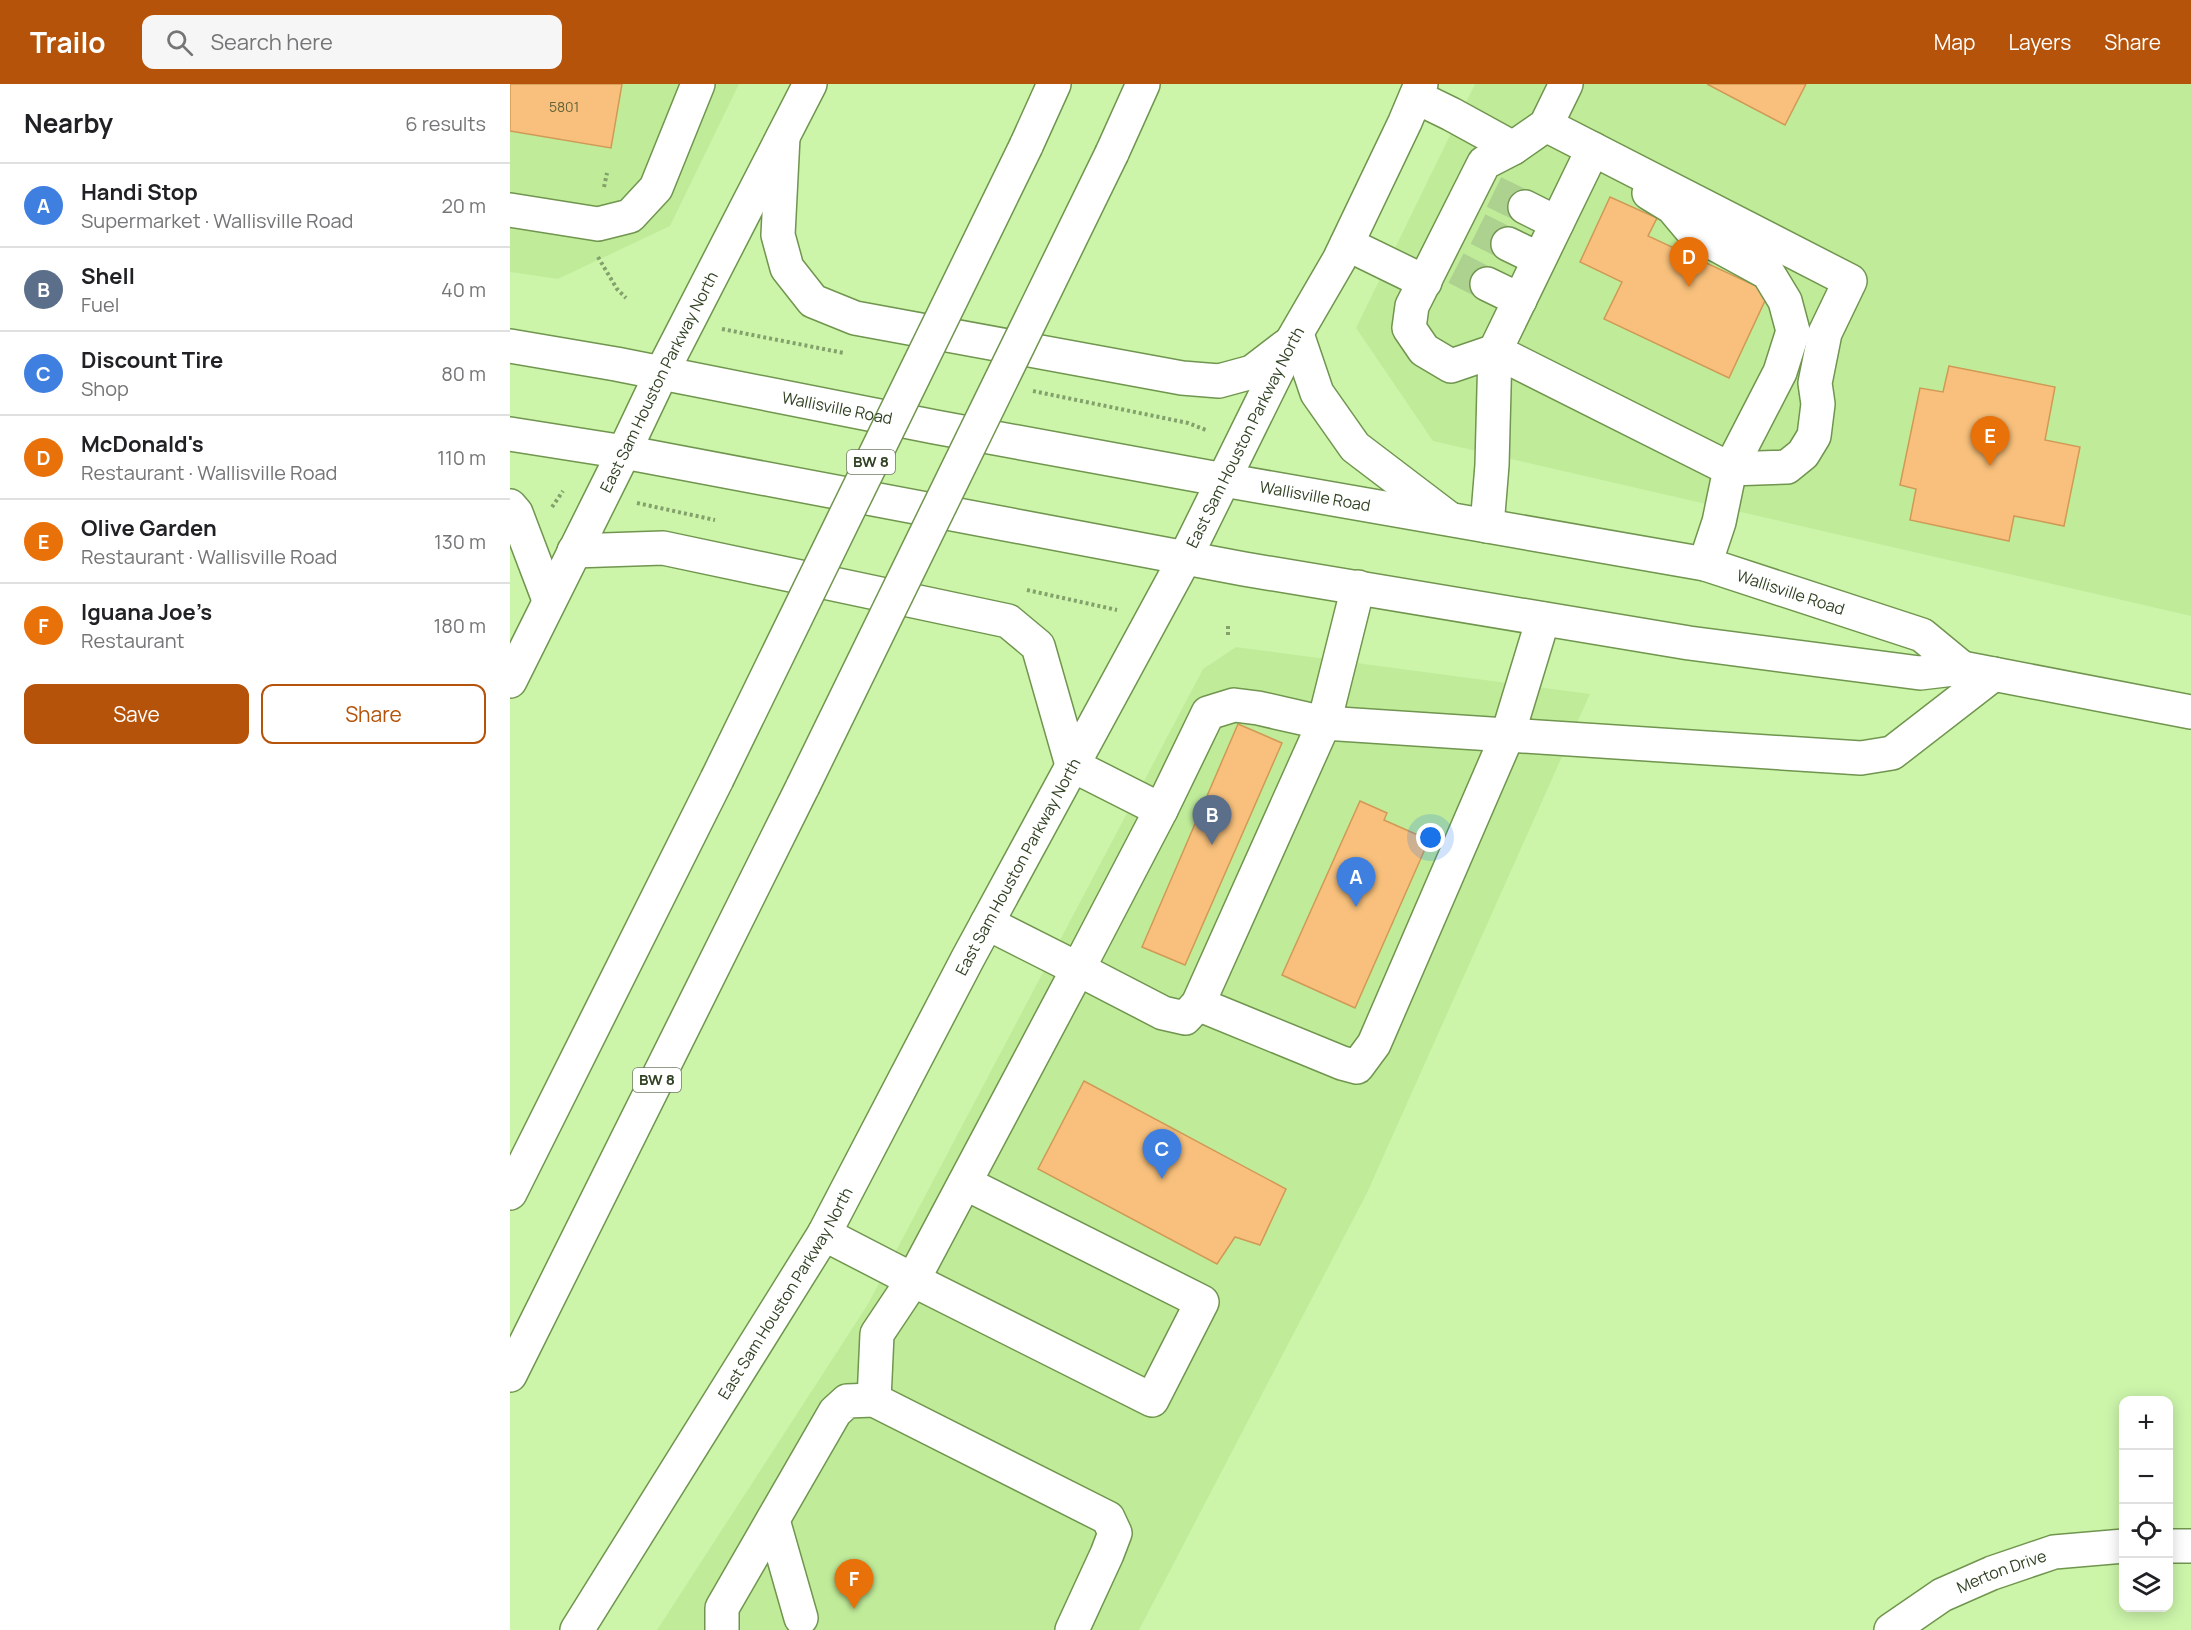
<!DOCTYPE html>
<meta charset="utf-8">
<style>
:root{--surface:#fff;--page:#f6f6f6;--text:#202124;--muted:#757577;--line:#e0e0e0;--accent:#b45309}
body{margin:0;font-family:Manrope,sans-serif;background:var(--page);color:var(--text)}
.controls{position:absolute;right:18px;bottom:18px;display:grid;overflow:hidden;border-radius:12px;box-shadow:0 3px 15px #0003}
.controls button{width:54px;height:54px;display:grid;place-items:center;padding:0;border:0;border-bottom:2px solid var(--line);background:var(--surface);color:var(--text);font:30px sans-serif}
.you{position:absolute;left:921px;top:754px;width:21px;height:21px;margin:-15px;border:4px solid #fff;border-radius:50%;background:#1a73e8;box-shadow:0 0 0 9px #1a73e833}
.badge{display:grid;place-items:center;width:39px;height:39px;border-radius:50%;background:var(--accent);color:#fff;font-size:20px;font-weight:700}
.pin{position:absolute;translate:-50% -50px;filter:drop-shadow(0 2px 3px #0008)}
.pin::after{content:'';position:absolute;top:32px;width:21px;height:18px;background:inherit;clip-path:polygon(0 0,100% 0,50% 100%)}
.list{margin:0;padding:0;list-style:none}
h2{display:flex;justify-content:space-between;align-items:center;height:78px;margin:0;padding:0 24px;font-size:26px}
h2 small{font-size:20px;font-weight:400;color:var(--muted)}
.list li{display:grid;grid-template-columns:39px 1fr auto;gap:18px;align-items:center;box-sizing:border-box;height:84px;padding:0 24px;border-top:2px solid var(--line)}
.list b{display:block;font-size:22px;white-space:nowrap}
.list p{margin:0;font-size:20px;white-space:nowrap;color:var(--muted)}
.list em{font-size:20px;font-style:normal;color:var(--muted)}
.actions{display:flex;gap:12px;padding:18px 24px}
.actions a{flex:1;padding:14px 0;border:2px solid var(--accent);border-radius:12px;text-align:center;font-size:21px;color:var(--accent)}
.actions .main{background:var(--accent);color:#fff}
.icon{flex:none;width:33px;height:33px;fill:none;stroke:currentColor;stroke-width:2;stroke-linecap:round;stroke-linejoin:round}
.map{position:relative;flex:none;width:1681px;height:1546px;overflow:hidden}
header{display:flex;align-items:center;gap:36px;box-sizing:border-box;height:84px;padding:0 30px;background:var(--accent);color:#fff}
header strong{font-size:28px}
nav{display:flex;gap:33px;margin-inline-start:auto;font-size:21px}
.search{width:420px;height:54px;background:var(--page);display:flex;align-items:center;gap:15px;box-sizing:border-box;padding:0 21px;border-radius:12px;color:var(--muted);font-size:22px}
main{display:flex}
aside{flex:1;background:var(--surface)}
.map>svg:first-child{display:block}
.built{fill:#c0ec9a}
.building{fill:#f8c07c;stroke:#d09a56;stroke-width:1.5}
.lines{fill:none;stroke-linecap:round;stroke-linejoin:round}
.minor-tunnel{stroke:#add18f;stroke-width:33;stroke-dasharray:33 16;stroke-linecap:butt}
.minor-casing{stroke:#70954e;stroke-width:36}
.major-casing{stroke:#70954e;stroke-width:36}
.highway-casing{stroke:#70954e;stroke-width:36}
.path{stroke:#83a16b;stroke-width:4;stroke-dasharray:3 3;stroke-linecap:butt}
.minor{stroke:#fff;stroke-width:33}
.major{stroke:#fff;stroke-width:33}
.highway{stroke:#fff;stroke-width:33}
.highway-bridge-casing{stroke:#70954e;stroke-width:36;stroke-linecap:butt}
.highway-bridge{stroke:#fff;stroke-width:33}
.labels{text-anchor:middle;stroke-width:6;stroke-linejoin:round;paint-order:stroke}
.number-label{font-size:14px;fill:#64623a}
.shield{fill:#fff;stroke:#707b66;stroke-width:1.5}
.shield-label{font-size:15px;font-weight:bold;fill:#324224}
.street-label{font-size:16px;fill:#324224;stroke:#fff}
</style>
<header>
<strong>Trailo</strong>
<div class="search"><svg class="icon" aria-label="search" viewBox="0 0 24 24"><circle cx="10" cy="10" r="6"/><path d="M15 15l6 6"/></svg>Search here</div>
<nav><a>Map</a><a>Layers</a><a>Share</a></nav>
</header>
<main>
<aside>
<h2>Nearby<small>6 results</small></h2>
<ul class="list">
<li><span class="badge" style="background:#3f7fe0">A</span><div><b>Handi Stop</b><p>Supermarket · Wallisville Road</p></div><em>20 m</em></li>
<li><span class="badge" style="background:#5c6f8a">B</span><div><b>Shell</b><p>Fuel</p></div><em>40 m</em></li>
<li><span class="badge" style="background:#3f7fe0">C</span><div><b>Discount Tire</b><p>Shop</p></div><em>80 m</em></li>
<li><span class="badge" style="background:#e8710a">D</span><div><b>McDonald's</b><p>Restaurant · Wallisville Road</p></div><em>110 m</em></li>
<li><span class="badge" style="background:#e8710a">E</span><div><b>Olive Garden</b><p>Restaurant · Wallisville Road</p></div><em>130 m</em></li>
<li><span class="badge" style="background:#e8710a">F</span><div><b>Iguana Joe’s</b><p>Restaurant</p></div><em>180 m</em></li>
</ul>
<div class="actions"><a class="main">Save</a><a>Share</a></div>
</aside>
<div class="map">
<svg width="1681" height="1546" viewBox="0 0 1681 1546">
<rect width="100%" height="100%" fill="#ccf5aa"/>
<g class="built">
<polygon points="0,0 229,0 160,142 48,195 0,188"/>
<polygon points="965,0 1681,0 1681,532 923,357 846,244"/>
<polygon points="726,563 1080,610 857,1109 629,1546 147,1546 358,1220 693,585"/>
</g>
<g class="building">
<polygon points="0,0 112,0 101,64 0,47"/>
<polygon points="1197,0 1296,0 1275,41"/>
<polygon points="1100,113 1147,134 1138,152 1259,208 1219,294 1094,235 1112,198 1070,178"/>
<polygon points="1439,282 1545,303 1535,356 1570,363 1554,442 1504,432 1499,457 1400,436 1406,405 1390,401 1410,304 1433,308"/>
<polygon points="728,640 772,659 675,881 632,863"/>
<polygon points="850,717 877,729 874,736 919,756 845,924 772,891"/>
<polygon points="574,997 776,1105 750,1161 725,1153 707,1180 528,1085"/>
</g>
<g class="lines">
<g class="minor-tunnel">
<polyline points="984,108 1015,123"/>
<polyline points="968,145 998,160"/>
<polyline points="946,184 977,200"/>
</g>
<defs>
<g id="minor">
<polyline points="1056,0 1036,41 1003,64 974,79 902,222 899,244 914,266 941,282 985,267 1220,385 1209,438 1195,480"/>
<polyline points="906,13 941,30 1003,64"/>
<polyline points="1036,41 1340,197 1315,249 1305,299 1308,320 1304,352 1293,370 1277,383 1220,385"/>
<polyline points="1139,109 1162,123 1183,148 1258,189 1275,217 1283,247 1270,288 1220,385"/>
<polyline points="1015,123 1047,139"/>
<polyline points="0,126 88,140 120,132 146,104 188,0"/>
<polyline points="837,160 915,198"/>
<polyline points="998,160 1029,175"/>
<polyline points="977,200 1010,216"/>
<polyline points="977,442 982,381 985,267 1083,65"/>
<polyline points="562,681 651,726"/>
<polyline points="477,839 568,885 651,726 698,629 724,621 748,624 814,639 1351,674 1382,669 1484,590"/>
<polyline points="688,920 832,979 847,983 864,960 998,650 1033,535"/>
<polyline points="314,1150 403,1196 568,885 653,929 675,934 688,920 814,639 848,503"/>
<polyline points="364,1316 367,1250 403,1196 642,1316 692,1218 455,1099"/>
<polyline points="263,1436 291,1534"/>
<polyline points="1658,1462 1681,1462"/>
<polyline points="212,1546 212,1524 325,1328 337,1317 364,1316 598,1434 605,1449 597,1470 562,1546"/>
<path id="s1" d="M 1381,1546 L 1432,1511 L 1482,1489 L 1544,1468 L 1614,1462"/>
</g>
<g id="major">
<polyline points="273,53 268,151 277,184 303,217 345,234 672,294 709,297 742,288 776,262"/>
<polyline points="787,250 807,309 845,363 937,433"/>
<path id="s2" d="M 0,262 L 106,280 L 425,343 L 714,396 L 1195,480 L 1412,551 L 1452,584"/>
<polyline points="0,350 114,368 734,485 1179,559 1410,589 1452,584 1681,628"/>
<polyline points="0,422 6,429 39,516"/>
<polyline points="64,467 153,464 498,537 528,562 562,681"/>
<path id="s3" d="M 0,597 L 114,368 L 152,288 L 300,0"/>
<path id="s4" d="M 67,1546 L 314,1150 L 458,874 L 675,474 L 782,257 L 829,176 L 895,38 L 911,0"/>
</g>
<g id="highway">
<polyline points="516,62 544,0"/>
<polyline points="602,69 633,0"/>
<polyline points="0,1109 207,695"/>
<polyline points="0,1291 293,702"/>
</g>
</defs>
<use href="#minor" class="minor-casing"/>
<use href="#major" class="major-casing"/>
<use href="#highway" class="highway-casing"/>
<g class="path">
<polyline points="94,103 97,89"/>
<polyline points="88,173 107,205 116,214"/>
<polyline points="212,245 334,269"/>
<polyline points="523,307 678,339 696,346"/>
<polyline points="127,419 205,436"/>
<polyline points="42,423 53,407"/>
<polyline points="517,506 607,526"/>
<polyline points="718,551 718,540"/>
</g>
<use href="#minor" class="minor"/>
<use href="#major" class="major"/>
<use href="#highway" class="highway"/>
<defs>
<g id="highway-bridge">
<polyline points="207,695 516,62"/>
<polyline points="293,702 602,69"/>
</g>
</defs>
<use href="#highway-bridge" class="highway-bridge-casing"/>
<use href="#highway-bridge" class="highway-bridge"/>
</g>
<g class="labels">
<g class="number-label">
<text x="54" y="28">5801</text>
</g>
<g class="shield">
<rect x="337" y="366" width="48" height="24" rx="4.5"/>
<rect x="123" y="984" width="48" height="24" rx="4.5"/>
</g>
<g class="shield-label">
<text x="361" y="383">BW 8</text>
<text x="147" y="1001">BW 8</text>
</g>
<g class="street-label">
<text dy="6" stroke="none"><textPath href="#s3" startOffset="334">East Sam Houston Parkway North</textPath></text>
<text dy="6" stroke="none"><textPath href="#s2" startOffset="333">Wallisville Road</textPath></text>
<text dy="6" stroke="none"><textPath href="#s4" startOffset="1368">East Sam Houston Parkway North</textPath></text>
<text dy="6" stroke="none"><textPath href="#s2" startOffset="819">Wallisville Road</textPath></text>
<text dy="6" stroke="none"><textPath href="#s2" startOffset="1305">Wallisville Road</textPath></text>
<text dy="6" stroke="none"><textPath href="#s4" startOffset="882">East Sam Houston Parkway North</textPath></text>
<text dy="6" stroke="none"><textPath href="#s4" startOffset="396">East Sam Houston Parkway North</textPath></text>
<text dy="6" stroke="none"><textPath href="#s1" startOffset="126">Merton Drive</textPath></text>
</g>
</g>
</svg>
<div class="controls">
<button>+</button>
<button>−</button>
<button><svg class="icon" aria-label="locate" viewBox="0 0 24 24"><circle cx="12" cy="12" r="6"/><path d="M12 2v4M12 18v4M2 12h4M18 12h4"/></svg></button>
<button><svg class="icon" aria-label="layers" viewBox="0 0 24 24"><path d="M12 4l9 5-9 5-9-5zM3 14l9 5 9-5"/></svg></button>
</div>
<div class="you"></div>
<div class="pin badge" style="left:846px;top:823px;background:#3f7fe0">A</div>
<div class="pin badge" style="left:702px;top:761px;background:#5c6f8a">B</div>
<div class="pin badge" style="left:652px;top:1095px;background:#3f7fe0">C</div>
<div class="pin badge" style="left:1179px;top:203px;background:#e8710a">D</div>
<div class="pin badge" style="left:1480px;top:382px;background:#e8710a">E</div>
<div class="pin badge" style="left:344px;top:1525px;background:#e8710a">F</div>
</div>
</main>
